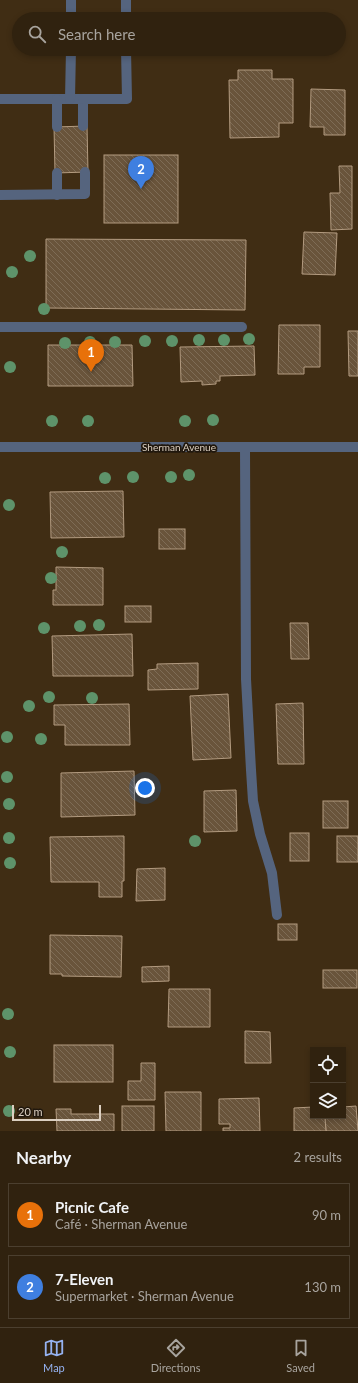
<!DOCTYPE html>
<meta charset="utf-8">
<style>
:root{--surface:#30220f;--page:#3c2f1d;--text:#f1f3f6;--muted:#a8a49e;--line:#4b3f2f;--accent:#95b2f1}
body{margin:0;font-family:Lato,sans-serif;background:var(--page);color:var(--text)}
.controls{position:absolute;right:12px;bottom:12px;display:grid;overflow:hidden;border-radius:0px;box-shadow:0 2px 6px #0003}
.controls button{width:36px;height:36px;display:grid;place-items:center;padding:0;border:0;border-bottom:1px solid var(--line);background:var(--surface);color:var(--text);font:20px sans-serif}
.scale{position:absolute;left:12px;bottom:10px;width:89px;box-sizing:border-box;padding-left:4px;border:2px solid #dbcfc1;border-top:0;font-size:11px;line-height:14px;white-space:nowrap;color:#dbcfc1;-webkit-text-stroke:3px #20170d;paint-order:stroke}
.you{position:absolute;left:145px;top:788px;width:14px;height:14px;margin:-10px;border:3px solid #fff;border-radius:50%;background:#1a73e8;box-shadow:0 0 0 6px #1a73e833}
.badge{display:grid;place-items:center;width:26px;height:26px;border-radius:50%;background:var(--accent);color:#fff;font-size:13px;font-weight:700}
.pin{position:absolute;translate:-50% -33px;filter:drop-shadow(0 1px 2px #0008)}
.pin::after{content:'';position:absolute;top:21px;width:14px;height:12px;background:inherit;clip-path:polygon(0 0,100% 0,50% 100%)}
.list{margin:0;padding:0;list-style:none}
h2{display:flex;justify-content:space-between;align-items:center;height:52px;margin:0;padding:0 16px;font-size:17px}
h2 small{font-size:13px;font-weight:400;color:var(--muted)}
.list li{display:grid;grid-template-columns:26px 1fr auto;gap:12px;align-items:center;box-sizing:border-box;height:64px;margin:0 8px 8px;padding:0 8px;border:1px solid var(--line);border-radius:0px}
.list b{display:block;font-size:15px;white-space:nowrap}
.list p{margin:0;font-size:13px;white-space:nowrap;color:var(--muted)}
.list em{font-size:13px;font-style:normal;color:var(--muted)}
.icon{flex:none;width:22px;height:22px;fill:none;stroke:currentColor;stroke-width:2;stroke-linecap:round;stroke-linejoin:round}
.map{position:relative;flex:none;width:358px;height:1131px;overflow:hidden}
.search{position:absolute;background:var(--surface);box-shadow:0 2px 6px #0003;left:12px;right:12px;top:12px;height:44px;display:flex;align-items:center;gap:10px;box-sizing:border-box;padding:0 14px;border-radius:22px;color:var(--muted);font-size:15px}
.sheet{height:196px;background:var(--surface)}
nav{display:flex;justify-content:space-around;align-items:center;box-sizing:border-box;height:56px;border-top:1px solid var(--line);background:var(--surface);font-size:11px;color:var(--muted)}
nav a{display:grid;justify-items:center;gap:2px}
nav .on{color:var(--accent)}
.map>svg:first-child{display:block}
.building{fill:url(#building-back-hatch);stroke:#b39b80}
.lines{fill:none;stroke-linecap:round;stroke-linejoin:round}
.service{stroke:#55647e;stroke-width:10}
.minor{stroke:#55647e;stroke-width:10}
.tree{fill:#5e936a}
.labels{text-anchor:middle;stroke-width:3.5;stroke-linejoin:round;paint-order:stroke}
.street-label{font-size:10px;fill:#dbcfc1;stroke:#20170d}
</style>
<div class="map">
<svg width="358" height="1131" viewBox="0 0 358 1131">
<defs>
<pattern id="building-back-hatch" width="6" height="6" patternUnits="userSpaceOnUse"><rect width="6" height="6" fill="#69543b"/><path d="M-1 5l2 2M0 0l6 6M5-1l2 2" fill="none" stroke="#7e6c56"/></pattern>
</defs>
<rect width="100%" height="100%" fill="#402d14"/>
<g class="building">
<polygon points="238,70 272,70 272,79 293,79 293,123 279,123 279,137 230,138 229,80 238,80"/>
<polygon points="311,89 345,90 345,135 324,135 324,127 310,127"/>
<polygon points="87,126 88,172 55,173 54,127"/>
<rect x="104" y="155" width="74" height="68"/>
<polygon points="339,166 352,166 352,229 331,230 330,193 340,193"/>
<polygon points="304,232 337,233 335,275 302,274"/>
<polygon points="46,239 246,240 245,310 46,308"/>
<polygon points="279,325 320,325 320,367 304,367 304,374 278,374"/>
<polygon points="348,331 358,331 358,376 349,376"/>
<polygon points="48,345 132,345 133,386 48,386"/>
<polygon points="254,346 255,375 220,376 220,381 216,381 216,384 202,385 202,381 181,382 180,347"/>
<polygon points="123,491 124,537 51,538 50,492"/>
<rect x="159" y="529" width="26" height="20"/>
<polygon points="56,567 103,568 103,605 53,605 53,590 56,590"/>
<rect x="125" y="606" width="26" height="16"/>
<polygon points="290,623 308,623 309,659 291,659"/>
<polygon points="132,634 133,676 53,676 52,636"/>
<polygon points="198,663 198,689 148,690 148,670 157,669 157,664"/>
<polygon points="228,694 231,758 193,760 190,696"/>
<polygon points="303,703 304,764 278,764 276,704"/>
<polygon points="129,704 130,745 65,745 65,725 54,725 54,705"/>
<polygon points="134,771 135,815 61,817 61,773"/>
<polygon points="236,790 237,831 204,832 204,791"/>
<rect x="323" y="801" width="25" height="27"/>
<rect x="290" y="833" width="19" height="28"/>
<polygon points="124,836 124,881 122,881 122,897 99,897 99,882 51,882 50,837"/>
<rect x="337" y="836" width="21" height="26"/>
<polygon points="165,868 165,900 136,901 137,869"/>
<rect x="278" y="924" width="19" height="16"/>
<polygon points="50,935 122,936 121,977 62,976 62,974 50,974"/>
<polygon points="169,966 169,981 142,982 142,967"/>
<rect x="323" y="970" width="34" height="18"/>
<polygon points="169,989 210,989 210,1027 168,1027"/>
<polygon points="245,1031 270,1032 271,1063 245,1063"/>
<rect x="54" y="1045" width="59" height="37"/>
<polygon points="141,1063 155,1063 155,1100 128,1100 128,1081 141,1081"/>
<polygon points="165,1092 201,1092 201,1131 166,1131"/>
<polygon points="259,1098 260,1131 223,1131 223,1128 230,1128 230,1124 219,1124 219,1099"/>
<rect x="122" y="1106" width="32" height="25"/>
<polygon points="356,1106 358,1131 326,1131 325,1118 343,1116 343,1107"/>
<polygon points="313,1107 313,1116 325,1118 326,1131 294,1131 294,1108"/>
<polygon points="56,1109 71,1109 71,1114 114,1114 114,1131 57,1131"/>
</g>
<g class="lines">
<g class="service">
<polyline points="71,0 71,19"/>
<polyline points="126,0 126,19"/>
<polyline points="0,99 83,99 83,126"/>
<polyline points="57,99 57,127"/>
<polyline points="70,99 71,49"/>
<polyline points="83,99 127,99 126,49"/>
<polyline points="57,173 57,195"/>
<polyline points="0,195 85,194 85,172"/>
<polyline points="0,327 242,327"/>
<polyline points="245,447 246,679 251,770 253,801 260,834 272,873 277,915"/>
</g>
<polyline class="minor" points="0,447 358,447"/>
</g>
<g class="tree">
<circle cx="30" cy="256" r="6"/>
<circle cx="12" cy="272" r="6"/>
<circle cx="44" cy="309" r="6"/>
<circle cx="249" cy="339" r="6"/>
<circle cx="199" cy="340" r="6"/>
<circle cx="224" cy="340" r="6"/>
<circle cx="145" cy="341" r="6"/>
<circle cx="172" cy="341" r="6"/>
<circle cx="90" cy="342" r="6"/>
<circle cx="115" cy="342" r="6"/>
<circle cx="65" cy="343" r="6"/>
<circle cx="10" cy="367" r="6"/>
<circle cx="213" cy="420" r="6"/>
<circle cx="52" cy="421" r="6"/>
<circle cx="88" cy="421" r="6"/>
<circle cx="185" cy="421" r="6"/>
<circle cx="189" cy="475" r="6"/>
<circle cx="133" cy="477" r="6"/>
<circle cx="171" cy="477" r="6"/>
<circle cx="105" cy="478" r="6"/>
<circle cx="9" cy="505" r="6"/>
<circle cx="62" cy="552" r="6"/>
<circle cx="51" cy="578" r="6"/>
<circle cx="99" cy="625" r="6"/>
<circle cx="80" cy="626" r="6"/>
<circle cx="44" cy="628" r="6"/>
<circle cx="49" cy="697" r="6"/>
<circle cx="92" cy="698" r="6"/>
<circle cx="29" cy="706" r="6"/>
<circle cx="7" cy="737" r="6"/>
<circle cx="41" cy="739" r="6"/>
<circle cx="7" cy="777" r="6"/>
<circle cx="9" cy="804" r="6"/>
<circle cx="9" cy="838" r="6"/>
<circle cx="195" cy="841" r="6"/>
<circle cx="10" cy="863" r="6"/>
<circle cx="8" cy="1014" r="6"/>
<circle cx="10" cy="1052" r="6"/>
<circle cx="9" cy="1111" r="6"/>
</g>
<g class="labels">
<g class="street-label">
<text x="179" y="451">Sherman Avenue</text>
</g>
</g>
</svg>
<div class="controls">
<button><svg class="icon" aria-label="locate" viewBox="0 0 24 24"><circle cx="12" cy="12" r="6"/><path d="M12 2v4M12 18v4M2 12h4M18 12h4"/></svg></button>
<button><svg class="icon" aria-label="layers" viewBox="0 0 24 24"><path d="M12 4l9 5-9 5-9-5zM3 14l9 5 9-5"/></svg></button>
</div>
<div class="scale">20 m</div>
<div class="you"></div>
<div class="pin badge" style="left:91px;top:372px;background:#e8710a">1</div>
<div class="pin badge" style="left:141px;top:189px;background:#3f7fe0">2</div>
<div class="search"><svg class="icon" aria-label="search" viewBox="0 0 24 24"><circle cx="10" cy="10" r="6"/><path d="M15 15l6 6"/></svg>Search here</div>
</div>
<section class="sheet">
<h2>Nearby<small>2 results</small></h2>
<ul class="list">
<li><span class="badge" style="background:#e8710a">1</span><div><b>Picnic Cafe</b><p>Café · Sherman Avenue</p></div><em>90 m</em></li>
<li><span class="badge" style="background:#3f7fe0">2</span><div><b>7-Eleven</b><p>Supermarket · Sherman Avenue</p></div><em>130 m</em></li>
</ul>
</section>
<nav>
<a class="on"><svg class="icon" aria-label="map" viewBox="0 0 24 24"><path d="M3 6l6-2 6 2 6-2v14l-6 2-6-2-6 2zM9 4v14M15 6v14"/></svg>Map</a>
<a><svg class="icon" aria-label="directions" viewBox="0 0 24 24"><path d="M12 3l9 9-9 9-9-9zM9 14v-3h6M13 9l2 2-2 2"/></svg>Directions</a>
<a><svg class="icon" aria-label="saved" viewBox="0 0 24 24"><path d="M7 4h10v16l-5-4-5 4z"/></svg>Saved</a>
</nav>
